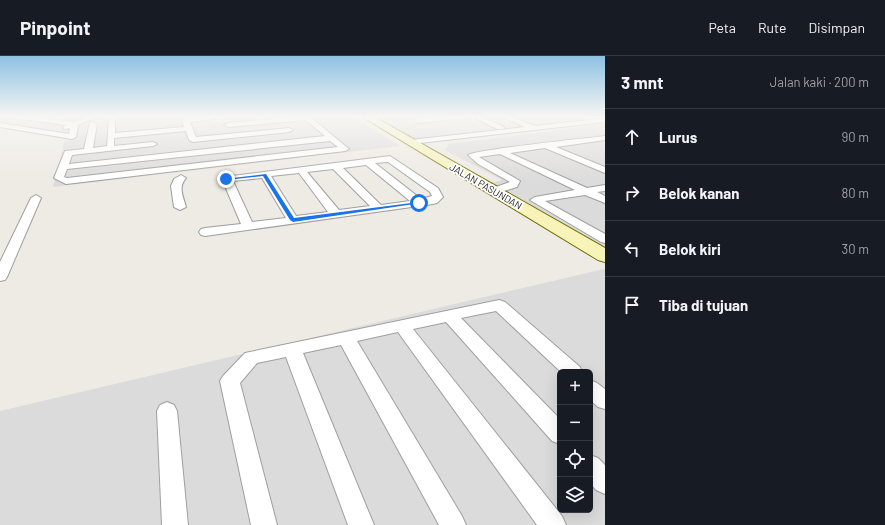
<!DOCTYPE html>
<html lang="id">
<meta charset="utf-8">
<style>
:root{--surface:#171b24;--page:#242831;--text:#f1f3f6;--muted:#9ea1a6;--line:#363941}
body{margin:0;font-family:Barlow,sans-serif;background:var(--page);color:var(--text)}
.controls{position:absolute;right:12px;bottom:12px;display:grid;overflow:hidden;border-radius:6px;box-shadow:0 4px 16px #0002}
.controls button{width:36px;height:36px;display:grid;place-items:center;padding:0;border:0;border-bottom:1px solid var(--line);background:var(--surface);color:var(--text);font:20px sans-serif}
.stop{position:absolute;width:12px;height:12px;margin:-9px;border:3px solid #1a73e8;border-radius:50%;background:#fff}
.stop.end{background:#1a73e8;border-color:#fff;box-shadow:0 1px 4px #0008}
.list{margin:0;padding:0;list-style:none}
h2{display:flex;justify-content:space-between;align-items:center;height:52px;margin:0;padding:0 16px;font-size:17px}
h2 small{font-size:13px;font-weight:400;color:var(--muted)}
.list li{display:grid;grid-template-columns:26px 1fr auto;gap:12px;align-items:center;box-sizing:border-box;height:56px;padding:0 16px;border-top:1px solid var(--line)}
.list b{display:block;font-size:15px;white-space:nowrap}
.list em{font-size:13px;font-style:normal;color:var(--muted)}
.icon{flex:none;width:22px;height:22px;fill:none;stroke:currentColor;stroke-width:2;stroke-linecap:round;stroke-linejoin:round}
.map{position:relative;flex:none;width:605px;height:469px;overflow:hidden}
header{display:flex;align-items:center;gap:24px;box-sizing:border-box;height:56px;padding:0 20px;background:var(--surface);border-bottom:1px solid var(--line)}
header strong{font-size:19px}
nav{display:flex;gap:22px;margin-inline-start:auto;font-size:14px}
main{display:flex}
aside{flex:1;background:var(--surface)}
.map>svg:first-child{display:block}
.residential{fill:#dcdbdb;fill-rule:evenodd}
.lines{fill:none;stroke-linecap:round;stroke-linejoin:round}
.street-casing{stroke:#9f9f9f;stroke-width:2}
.secondary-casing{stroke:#717008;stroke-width:2}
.street{fill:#fff;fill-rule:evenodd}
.secondary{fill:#f7f3b9;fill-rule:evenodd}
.route{fill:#1a73e8}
.labels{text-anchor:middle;stroke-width:3.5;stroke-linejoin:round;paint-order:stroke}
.far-street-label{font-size:10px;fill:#1e1e1e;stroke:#fff}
</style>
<header>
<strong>Pinpoint</strong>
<nav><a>Peta</a><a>Rute</a><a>Disimpan</a></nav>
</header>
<main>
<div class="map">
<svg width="605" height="469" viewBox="0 0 605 469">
<rect width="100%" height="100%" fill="#eeeae4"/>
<g class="residential">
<polygon points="0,60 352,60 400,90 53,131 65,82 0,72"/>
<polygon points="375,60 605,60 605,64 421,86"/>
<polygon points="605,68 605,191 492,127 502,124 445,94 449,88"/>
<path d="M 604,213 L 605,214 L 605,469 L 0,469 L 0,355 ZM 560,316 L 590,316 L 590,454 L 560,454 Z"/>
</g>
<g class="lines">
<defs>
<g id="street">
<polygon points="12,60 31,60 74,66 90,60 99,60 78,69 76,81 72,83 0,71 0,67 69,78 70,72 64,73 63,71 66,69 15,62"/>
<path d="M 126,60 L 115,63 L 115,77 L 184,71 L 181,60 L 187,60 L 188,62 L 226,60 L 223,62 L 190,66 L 196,81 L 289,72 L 293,74 L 289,76 L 193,86 L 189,84 L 186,75 L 114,82 L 114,90 L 153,86 L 157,88 L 153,90 L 72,99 L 69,108 L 325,80 L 306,64 L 228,71 L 224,69 L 228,67 L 302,60 L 309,60 L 349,93 L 345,95 L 66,128 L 54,122 L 65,95 L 84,93 L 90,66 L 93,66 L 97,68 L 93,92 L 107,90 L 109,62 L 112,60 ZM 330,85 L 338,91 L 67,122 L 64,121 L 67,113 Z"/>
<polygon points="446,60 469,60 466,62 417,67 414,65 417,63"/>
<polygon points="471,60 480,60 504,71 503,73 497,73"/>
<polygon points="500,60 509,60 535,70 605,62 605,66 411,88 407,86 411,84 525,71"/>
<path d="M 605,80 L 605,84 L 556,91 L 605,111 L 605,117 L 545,92 L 510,97 L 587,132 L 605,129 L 605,135 L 597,136 L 605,140 L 605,147 L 585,139 L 545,145 L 605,178 L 605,187 L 601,186 L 530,144 L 535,141 L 575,134 L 500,98 L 479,101 L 520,125 L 517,131 L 494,138 L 490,137 L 489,135 L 490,133 L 510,126 L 478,108 L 468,99 C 473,94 588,82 605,80 Z"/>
<path d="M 390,100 L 438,132 L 443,141 L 437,147 L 433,148 L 205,180 L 201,179 L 199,176 L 201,173 L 205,172 L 241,168 L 222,123 L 224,121 ZM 388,106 L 430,136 L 432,140 L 421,143 L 375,107 ZM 366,109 L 410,145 L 381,149 L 343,112 ZM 333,113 L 370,150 L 339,154 L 307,116 ZM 299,117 L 328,156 L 296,160 L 271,120 ZM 262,122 L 286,162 L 252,166 L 233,125 Z"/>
<path d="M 181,119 L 186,122 C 178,131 183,140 186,151 L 180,154 L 174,151 L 171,130 L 174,123 Z"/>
<polygon points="36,139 41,142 7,221 5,224 0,225 0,206 31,142"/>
<polygon points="499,244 505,246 580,311 582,316 561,316 496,255 461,262 560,363 560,388 552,385 446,266 413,273 562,460 566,469 537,469 398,276 357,285 462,460 466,469 439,469 341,289 303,297 374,469 348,469 286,301 257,307 240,327 277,469 251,469 220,325 223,320 245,297"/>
<polygon points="590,324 597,327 605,333 605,353 598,351 590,344"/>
<polygon points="167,346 174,349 177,355 188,469 162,469 157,355 160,349"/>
<polygon points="590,399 598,402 605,409 605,438 596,434 590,427"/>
</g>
<polygon id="secondary" points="361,60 373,60 605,192 605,206 598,204"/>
</defs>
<use href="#street" class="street-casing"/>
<use href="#secondary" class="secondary-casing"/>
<use href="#street" class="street"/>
<use href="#secondary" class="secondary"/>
</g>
<linearGradient id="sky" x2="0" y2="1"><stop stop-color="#8dc1e3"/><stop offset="0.48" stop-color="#f7f6f3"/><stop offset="1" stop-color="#f7f6f3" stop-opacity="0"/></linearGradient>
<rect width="605" height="126" fill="url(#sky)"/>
<polygon class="route" points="266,118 294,162 419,146 421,147 293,166 290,164 263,120 226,124 224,123"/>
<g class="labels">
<g class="far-street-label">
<text transform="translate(486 130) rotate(30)" y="4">JALAN PASUNDAN</text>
</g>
</g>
</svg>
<div class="controls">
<button>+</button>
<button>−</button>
<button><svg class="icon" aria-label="locate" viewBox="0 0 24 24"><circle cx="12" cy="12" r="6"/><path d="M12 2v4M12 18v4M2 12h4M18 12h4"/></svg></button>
<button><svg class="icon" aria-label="layers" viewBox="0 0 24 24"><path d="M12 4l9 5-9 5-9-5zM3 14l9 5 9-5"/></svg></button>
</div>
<div class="stop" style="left:419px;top:147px"></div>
<div class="stop end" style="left:226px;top:123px"></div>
</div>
<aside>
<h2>3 mnt<small>Jalan kaki · 200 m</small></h2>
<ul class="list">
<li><svg class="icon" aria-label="ahead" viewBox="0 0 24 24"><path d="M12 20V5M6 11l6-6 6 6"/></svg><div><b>Lurus</b></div><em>90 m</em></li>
<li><svg class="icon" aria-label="right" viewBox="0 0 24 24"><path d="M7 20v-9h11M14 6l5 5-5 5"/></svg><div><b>Belok kanan</b></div><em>80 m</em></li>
<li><svg class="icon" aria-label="left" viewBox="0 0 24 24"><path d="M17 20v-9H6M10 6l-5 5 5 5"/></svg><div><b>Belok kiri</b></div><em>30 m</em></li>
<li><svg class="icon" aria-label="arrive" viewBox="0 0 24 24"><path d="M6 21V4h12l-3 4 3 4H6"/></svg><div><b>Tiba di tujuan</b></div></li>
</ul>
</aside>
</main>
